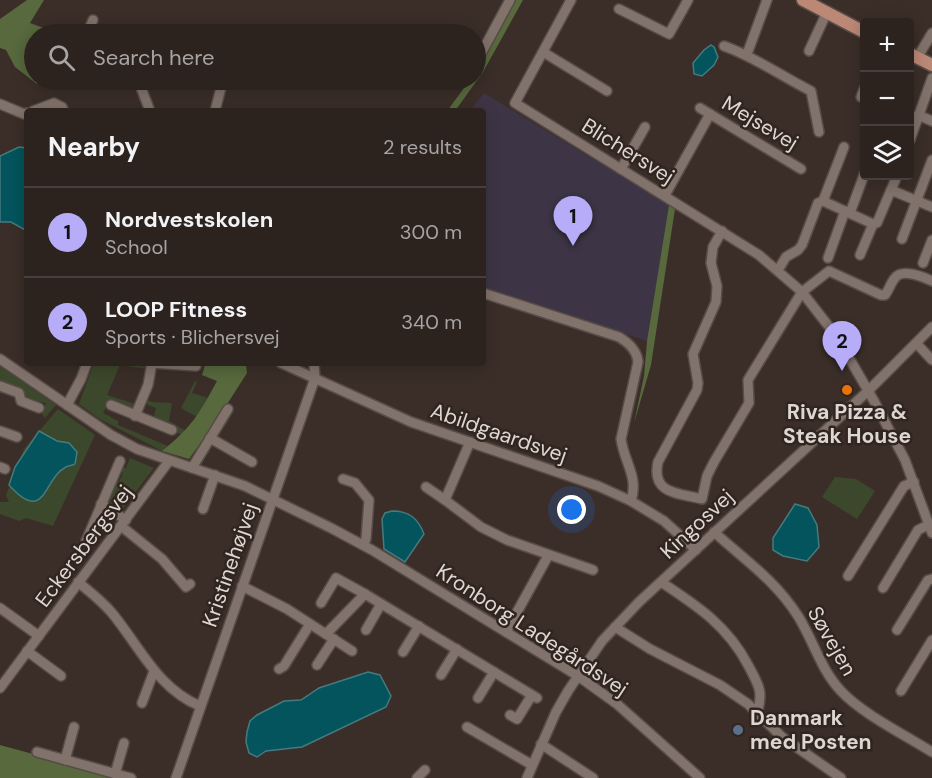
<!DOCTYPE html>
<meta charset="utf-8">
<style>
:root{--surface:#2c221e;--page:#382f2b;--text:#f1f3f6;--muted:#a6a4a4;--line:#483f3c;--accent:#b6acf8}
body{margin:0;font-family:"DM Sans",sans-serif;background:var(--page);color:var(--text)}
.controls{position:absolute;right:18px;top:18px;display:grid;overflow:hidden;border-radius:6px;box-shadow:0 3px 15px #0003}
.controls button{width:54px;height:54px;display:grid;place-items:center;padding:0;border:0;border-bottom:2px solid var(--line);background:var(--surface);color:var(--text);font:30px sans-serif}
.you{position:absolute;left:572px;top:510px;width:21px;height:21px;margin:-15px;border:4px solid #fff;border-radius:50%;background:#1a73e8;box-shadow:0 0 0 9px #1a73e833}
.badge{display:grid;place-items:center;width:39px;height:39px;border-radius:50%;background:var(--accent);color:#111;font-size:20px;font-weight:700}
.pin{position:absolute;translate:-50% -50px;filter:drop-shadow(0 2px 3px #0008)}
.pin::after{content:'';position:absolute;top:32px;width:21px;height:18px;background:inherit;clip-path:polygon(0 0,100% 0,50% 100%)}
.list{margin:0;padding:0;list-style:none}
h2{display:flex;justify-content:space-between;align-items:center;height:78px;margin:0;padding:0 24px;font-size:26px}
h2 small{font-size:20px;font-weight:400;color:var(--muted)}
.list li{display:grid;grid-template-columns:39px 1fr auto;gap:18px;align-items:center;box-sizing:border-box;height:90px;padding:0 24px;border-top:2px solid var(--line)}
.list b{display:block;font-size:22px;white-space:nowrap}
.list p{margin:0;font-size:20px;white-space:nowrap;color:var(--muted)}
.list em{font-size:20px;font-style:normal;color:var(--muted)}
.icon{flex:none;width:33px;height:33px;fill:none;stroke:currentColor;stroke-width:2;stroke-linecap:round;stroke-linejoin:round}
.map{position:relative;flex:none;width:932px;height:778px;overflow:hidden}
.search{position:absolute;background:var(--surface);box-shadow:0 3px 15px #0003;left:24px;top:24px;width:462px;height:66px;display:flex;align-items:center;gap:15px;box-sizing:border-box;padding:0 21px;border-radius:33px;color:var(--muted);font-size:22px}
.panel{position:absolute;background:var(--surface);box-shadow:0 3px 15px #0003;left:24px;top:108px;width:462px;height:258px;border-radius:6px}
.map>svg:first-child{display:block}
.education{fill:#3d3545}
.green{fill:#3c482b}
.forest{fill:#57693d}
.water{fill:#03545c;stroke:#457b7f;stroke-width:1.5}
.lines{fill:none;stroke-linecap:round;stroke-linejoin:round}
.minor-casing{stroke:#574c47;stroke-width:12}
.major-casing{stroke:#574c47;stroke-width:15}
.minor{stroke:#81726b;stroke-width:9}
.major{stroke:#bc8876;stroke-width:12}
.food-dot{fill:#e8710a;stroke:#31251f;stroke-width:2}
.service-dot{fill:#5c6f8a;stroke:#31251f;stroke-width:2}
.labels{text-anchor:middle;stroke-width:5;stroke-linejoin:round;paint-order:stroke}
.street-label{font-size:21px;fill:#ded6d2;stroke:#31251f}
.poi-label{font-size:21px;font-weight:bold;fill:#ded6d2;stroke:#31251f}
</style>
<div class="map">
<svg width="932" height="778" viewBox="0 0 932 778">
<rect width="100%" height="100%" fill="#3b2e28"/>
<polygon class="education" points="484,93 669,205 647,341 483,287 483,111 470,111"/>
<g class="green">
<polygon points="94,363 119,363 148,367 148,369 120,365 107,395 135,404 129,410 107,405 103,413 118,421 118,425 168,446 162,451 98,418 79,404"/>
<polygon points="0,366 56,405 45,418 42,414 46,403 41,402 38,404 26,400 0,382"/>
<polygon points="195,381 197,382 192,393 208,398 197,417 181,408"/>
<polygon points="145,399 152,402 172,403 169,421 186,431 182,435 153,420 156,408 148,405"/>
<polygon points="58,409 95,435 53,526 26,518 19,521 0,514 0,502 9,502 6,495 24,449"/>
<polygon points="130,458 154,468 121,511 111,504 108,496 114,481 119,482 123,473 118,471 120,467 126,468"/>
<polygon points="835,477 856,479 875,491 857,519 822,497"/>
</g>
<g class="forest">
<polygon points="27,0 44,0 30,23 60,34 34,34 34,80 39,80 37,84 15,67 6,50 0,48 0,19"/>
<polygon points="514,0 523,0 483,72 455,111 447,111 470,80 476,80 476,70"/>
<polygon points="669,205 675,209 651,365 634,423 644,376 647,341"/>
<path d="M 226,363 L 248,363 L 246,365 L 247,373 L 217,420 L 189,459 L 162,451 C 192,427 199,414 217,381 L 202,375 L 205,365 Z"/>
<polygon points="0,745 121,778 0,778"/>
</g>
<g class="water">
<polygon points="711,45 714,47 718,57 714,65 702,76 694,74 693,63 704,50"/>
<polygon points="19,147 27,148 27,231 11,222 0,222 0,156"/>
<path d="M 39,431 L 57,441 L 69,443 L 77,452 L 75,464 C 74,465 67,466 66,467 C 43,478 46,526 9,485 L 15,467 Z"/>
<polygon points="795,504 808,508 817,525 819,547 807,561 783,556 773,550 773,538"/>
<path d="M 392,511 C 409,511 418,518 424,534 L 405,562 L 384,549 L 382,519 L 385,513 Z"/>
<polygon points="368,672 380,675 391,696 386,707 302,747 266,751 257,757 249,753 246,742 247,732 250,721 257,715 284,701 301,700 319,688"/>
</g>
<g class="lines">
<defs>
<g id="minor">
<polyline points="571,0 515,103 759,255 802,292 837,337 874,401 905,460 932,533"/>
<polyline points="619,9 669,34 688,0"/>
<polyline points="87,34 93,20"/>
<path d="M 724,46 C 755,57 781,76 811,91 L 819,132"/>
<polyline points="809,51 827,12"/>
<polyline points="543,52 607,91"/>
<polyline points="747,54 767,0"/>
<polyline points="917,58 932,33"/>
<polyline points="476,63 510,0"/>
<polyline points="138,80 150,111"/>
<polyline points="861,97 864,89"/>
<polyline points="0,104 24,114 27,113"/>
<polyline points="700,108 801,169"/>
<polyline points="33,111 54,103 62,107 64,111"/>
<polyline points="215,111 223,80"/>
<polyline points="918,115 932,121"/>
<polyline points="910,140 932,78"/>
<polyline points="621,169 645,127"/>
<polyline points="891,190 897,176"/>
<polyline points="665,195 710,114"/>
<polyline points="823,201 844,147"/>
<polyline points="850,213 864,175"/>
<path d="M 722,231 L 713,247 L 711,263 L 717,286 L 716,302 L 693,354 L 698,383 L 697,390 L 658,462 C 651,494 678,493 702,499 L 707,476 L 714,462 L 749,403 L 748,380 L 797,300 L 802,292 L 829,271 L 881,295 L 885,295 C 889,290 891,282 895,278 C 902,268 923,277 932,281"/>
<polyline points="902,239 932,160"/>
<polyline points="860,255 873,224"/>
<polyline points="828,258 845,211"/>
<polyline points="923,263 932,240"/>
<polyline points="778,270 786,257 798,250 802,245 818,203 823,201 873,224 877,223 891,190 932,207"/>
<path d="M 483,293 L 619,337 C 629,343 637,350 638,362 L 621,439 C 624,462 639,477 631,501"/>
<polyline points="917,344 932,360"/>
<polyline points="0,359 111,435 137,449 245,486 331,528 372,550 578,676 617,704 700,778"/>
<polyline points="150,363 196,366 196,363"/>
<polyline points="281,363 411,422 598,486 631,501 664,521 696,550"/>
<polyline points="0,386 19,393 21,401 39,408"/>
<polyline points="67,405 81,379 87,363"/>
<polyline points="111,405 172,430"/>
<polyline points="135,416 148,385 152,363"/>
<polyline points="0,431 17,437"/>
<polyline points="210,438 252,462"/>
<polyline points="470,442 445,500 481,527 507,540 593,570"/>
<polyline points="0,467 5,469"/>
<polyline points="192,468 228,409"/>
<polyline points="343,479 355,483 369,500 366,539 363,545"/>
<polyline points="426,487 445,500"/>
<polyline points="101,504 126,520"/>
<polyline points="203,509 215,475"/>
<polyline points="121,526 162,559 186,587 190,584"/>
<path d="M 714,532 C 745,560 775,580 798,616 C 813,640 821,670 841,691 C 861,713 905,735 932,752"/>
<polyline points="86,541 120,461"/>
<polyline points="848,576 904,486 914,482"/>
<path d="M 78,582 C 90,592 102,601 112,613 C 140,647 158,689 200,706"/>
<path d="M 661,582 C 697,606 727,625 748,665 C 758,684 764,691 757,713"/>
<polyline points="242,586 287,609 352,651"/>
<polyline points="883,588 918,530 930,524"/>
<polyline points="321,603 336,578 365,594"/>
<polyline points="0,608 39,636"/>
<polyline points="615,627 650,649 720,685 748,704 782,737 841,778"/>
<polyline points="366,630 381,604"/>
<polyline points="897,630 928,580 932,579"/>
<polyline points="506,632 548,556"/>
<polyline points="326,634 365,594 537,698"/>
<polyline points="27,651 61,676"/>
<polyline points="403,652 419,626"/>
<polyline points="317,665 334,639"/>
<polyline points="279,669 284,666 310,624"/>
<polyline points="441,675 457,649"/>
<polyline points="0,688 169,461"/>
<polyline points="901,691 932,640"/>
<polyline points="478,698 494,672"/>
<polyline points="142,703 154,671"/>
<polyline points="510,715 517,719 532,695"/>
<polyline points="467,727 532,765"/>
<polyline points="541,744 593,778"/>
<polyline points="37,752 131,778"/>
<polyline points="65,760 74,727"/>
<polyline points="115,774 124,743"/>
<polyline points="176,778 315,378 314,363"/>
<polyline points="417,778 425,770"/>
<polyline points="527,778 556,712 568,691 602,641 639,602 868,391 932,327"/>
</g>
<g id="major">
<polyline points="803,0 864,32"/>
<polyline points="910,54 932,65"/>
</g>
</defs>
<use href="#minor" class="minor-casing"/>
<use href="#major" class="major-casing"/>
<use href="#minor" class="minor"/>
<use href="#major" class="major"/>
</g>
<circle class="food-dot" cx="847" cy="390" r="6"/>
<circle class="service-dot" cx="738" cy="730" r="6"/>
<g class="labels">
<g class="street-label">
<text transform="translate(760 123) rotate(31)" y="7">Mejsevej</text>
<text transform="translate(628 151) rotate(32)" y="7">Blichersvej</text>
<text transform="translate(499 433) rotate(19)" y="7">Abildgaardsvej</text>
<text transform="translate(697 524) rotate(-43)" y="7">Kingosvej</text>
<text transform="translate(84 546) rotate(-53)" y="7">Eckersbergsvej</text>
<text transform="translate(230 565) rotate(-71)" y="7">Kristinehøjvej</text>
<text transform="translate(532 630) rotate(33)" y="7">Kronborg Ladegårdsvej</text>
<text transform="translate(832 641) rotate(60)" y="7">Søvejen</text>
</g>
<g class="poi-label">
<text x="847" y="419">Riva Pizza &amp;<tspan x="847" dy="24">Steak House</tspan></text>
<text x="750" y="725" text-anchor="start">Danmark<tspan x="750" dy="24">med Posten</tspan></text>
</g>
</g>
</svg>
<div class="controls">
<button>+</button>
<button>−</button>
<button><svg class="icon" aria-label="layers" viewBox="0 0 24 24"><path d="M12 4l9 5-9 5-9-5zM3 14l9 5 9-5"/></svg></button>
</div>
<div class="you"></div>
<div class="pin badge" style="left:573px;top:246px">1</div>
<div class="pin badge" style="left:842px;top:371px">2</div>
<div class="search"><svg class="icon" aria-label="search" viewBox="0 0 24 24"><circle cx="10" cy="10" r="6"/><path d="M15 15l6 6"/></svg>Search here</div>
<section class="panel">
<h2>Nearby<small>2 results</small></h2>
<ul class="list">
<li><span class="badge">1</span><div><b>Nordvestskolen</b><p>School</p></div><em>300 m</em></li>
<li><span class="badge">2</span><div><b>LOOP Fitness</b><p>Sports · Blichersvej</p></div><em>340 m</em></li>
</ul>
</section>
</div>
